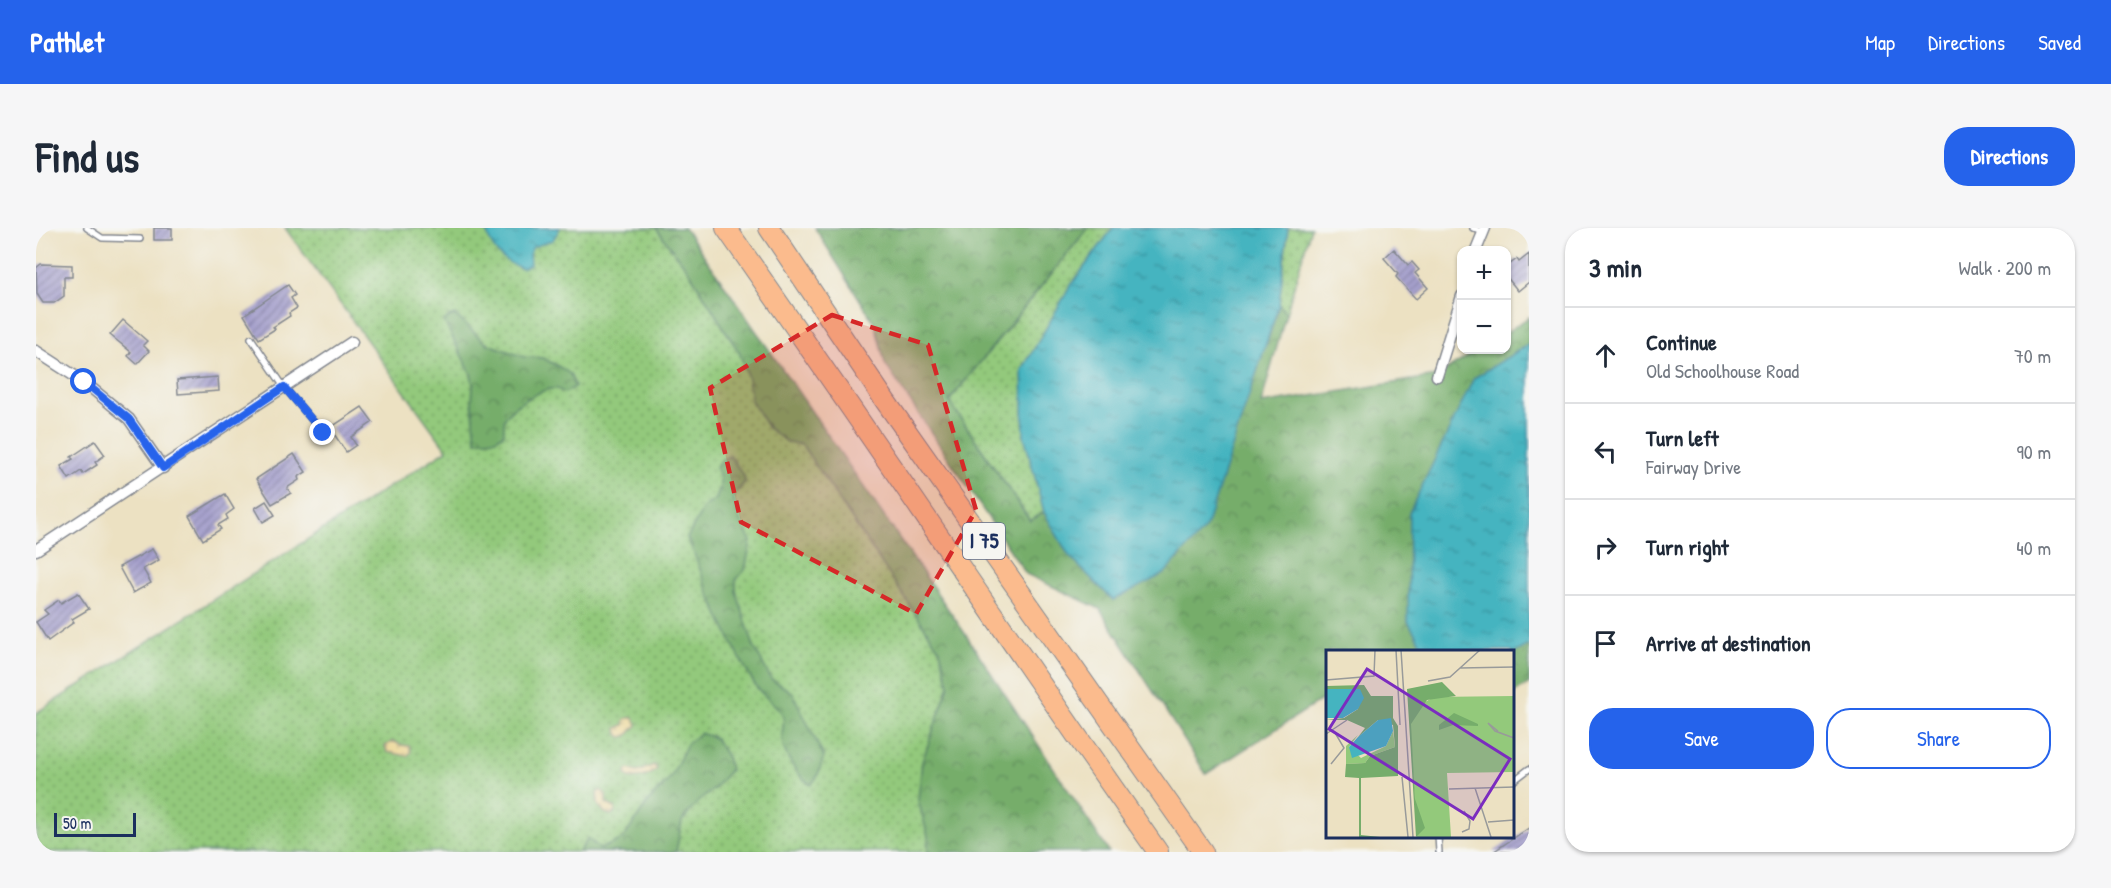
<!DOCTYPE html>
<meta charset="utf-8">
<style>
:root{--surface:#fff;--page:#f6f6f7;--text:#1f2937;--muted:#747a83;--line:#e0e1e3;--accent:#2563eb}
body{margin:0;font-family:"Patrick Hand",sans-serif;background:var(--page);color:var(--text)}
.controls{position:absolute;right:18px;top:18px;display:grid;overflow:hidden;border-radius:12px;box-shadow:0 2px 4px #0004}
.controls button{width:54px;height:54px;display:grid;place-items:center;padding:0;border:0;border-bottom:2px solid var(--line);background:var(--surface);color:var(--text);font:30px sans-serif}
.scale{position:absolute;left:18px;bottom:15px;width:82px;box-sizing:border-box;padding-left:6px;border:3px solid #1b2f5e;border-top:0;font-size:16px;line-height:21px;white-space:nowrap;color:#1b2f5e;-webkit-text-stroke:4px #f6f6f2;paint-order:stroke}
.stop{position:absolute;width:18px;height:18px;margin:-14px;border:4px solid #2563eb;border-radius:50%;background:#fff}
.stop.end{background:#2563eb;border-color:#fff;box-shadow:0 2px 6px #0008}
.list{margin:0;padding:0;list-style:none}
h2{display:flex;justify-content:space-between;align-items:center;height:78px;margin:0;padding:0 24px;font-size:26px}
h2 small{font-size:20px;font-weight:400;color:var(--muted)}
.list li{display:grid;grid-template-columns:39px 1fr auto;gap:18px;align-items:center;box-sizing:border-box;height:96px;padding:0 24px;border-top:2px solid var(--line)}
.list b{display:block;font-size:22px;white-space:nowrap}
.list p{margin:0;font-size:20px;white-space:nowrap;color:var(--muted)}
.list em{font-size:20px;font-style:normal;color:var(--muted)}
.actions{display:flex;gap:12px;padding:18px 24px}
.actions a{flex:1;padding:14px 0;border:2px solid var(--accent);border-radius:24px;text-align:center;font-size:21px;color:var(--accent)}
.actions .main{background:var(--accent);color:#fff}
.icon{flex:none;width:33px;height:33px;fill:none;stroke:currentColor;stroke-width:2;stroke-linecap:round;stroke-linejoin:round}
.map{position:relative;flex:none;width:1493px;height:624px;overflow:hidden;border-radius:24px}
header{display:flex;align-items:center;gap:36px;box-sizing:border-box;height:84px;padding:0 30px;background:var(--accent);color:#fff}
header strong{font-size:28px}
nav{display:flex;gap:33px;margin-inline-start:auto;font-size:21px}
.intro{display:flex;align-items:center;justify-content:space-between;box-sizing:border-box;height:144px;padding:0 36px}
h1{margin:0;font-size:42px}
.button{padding:15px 27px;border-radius:24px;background:var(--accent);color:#fff;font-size:21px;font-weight:700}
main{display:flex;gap:36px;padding:0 36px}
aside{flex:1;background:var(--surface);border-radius:24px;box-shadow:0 2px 4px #0004}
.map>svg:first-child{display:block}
.grass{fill:url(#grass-dots);stroke:#577c6c;stroke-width:1.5}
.forest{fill:url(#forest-crowns);stroke:#486e64;stroke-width:1.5}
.sand{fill:url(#sand-dots);stroke:#84847e;stroke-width:1.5}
.water{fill:url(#water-ripples);stroke:#30728f;stroke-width:1.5}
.building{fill:url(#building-hatch)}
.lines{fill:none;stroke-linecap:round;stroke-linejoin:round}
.service-casing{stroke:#848890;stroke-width:8}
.minor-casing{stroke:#848890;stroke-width:13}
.motorway-casing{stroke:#848890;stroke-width:22}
.service{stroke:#fff;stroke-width:5}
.minor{stroke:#fff;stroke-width:10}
.motorway{stroke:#fbbb8d;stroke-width:20}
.route{stroke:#2563eb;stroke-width:8}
.marked{fill:#d62828;fill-opacity:0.2;stroke:#d62828;stroke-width:4.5;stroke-dasharray:12 8;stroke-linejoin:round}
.labels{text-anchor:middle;stroke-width:4.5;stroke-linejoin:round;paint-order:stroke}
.shield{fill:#f6f6f2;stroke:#5d6b8a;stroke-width:1.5}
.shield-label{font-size:21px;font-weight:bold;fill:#1b2f5e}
.inset-road{fill:none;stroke:#989a9a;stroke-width:1.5}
.view{fill:#7b2cbf;fill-opacity:0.15;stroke:#7b2cbf;stroke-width:3}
.inset-edge{fill:none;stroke:#1b2f5e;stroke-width:3}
</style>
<header>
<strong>Pathlet</strong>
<nav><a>Map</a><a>Directions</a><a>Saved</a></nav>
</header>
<div class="intro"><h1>Find us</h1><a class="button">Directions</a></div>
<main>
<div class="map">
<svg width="1493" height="624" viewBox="0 0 1493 624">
<defs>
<pattern id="grass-dots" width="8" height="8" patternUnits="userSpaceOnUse" patternTransform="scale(1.5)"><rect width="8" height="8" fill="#93c97b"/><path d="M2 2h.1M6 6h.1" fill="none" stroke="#77a468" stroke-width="1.8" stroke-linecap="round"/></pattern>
<pattern id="forest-crowns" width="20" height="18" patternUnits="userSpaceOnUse" patternTransform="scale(1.5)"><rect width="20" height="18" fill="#76ad6b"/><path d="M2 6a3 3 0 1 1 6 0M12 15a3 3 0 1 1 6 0" fill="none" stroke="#608d5b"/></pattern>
<pattern id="sand-dots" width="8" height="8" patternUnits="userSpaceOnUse" patternTransform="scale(1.5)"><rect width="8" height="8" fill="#eeda9e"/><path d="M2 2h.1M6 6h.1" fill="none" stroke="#ccbb8a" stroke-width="1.8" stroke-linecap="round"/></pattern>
<pattern id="water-ripples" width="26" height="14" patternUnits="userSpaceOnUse" patternTransform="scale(1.5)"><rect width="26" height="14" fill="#45b4c0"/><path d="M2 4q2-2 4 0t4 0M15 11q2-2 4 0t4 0" fill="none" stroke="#39939f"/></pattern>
<pattern id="building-hatch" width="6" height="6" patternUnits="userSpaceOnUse" patternTransform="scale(1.5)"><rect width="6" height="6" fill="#a6a0cc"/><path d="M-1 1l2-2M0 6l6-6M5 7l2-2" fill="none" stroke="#8683a9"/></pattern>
</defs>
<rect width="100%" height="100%" fill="#f6f6f2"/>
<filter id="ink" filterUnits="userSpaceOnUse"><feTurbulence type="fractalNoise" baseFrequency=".0167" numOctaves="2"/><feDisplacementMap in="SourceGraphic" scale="12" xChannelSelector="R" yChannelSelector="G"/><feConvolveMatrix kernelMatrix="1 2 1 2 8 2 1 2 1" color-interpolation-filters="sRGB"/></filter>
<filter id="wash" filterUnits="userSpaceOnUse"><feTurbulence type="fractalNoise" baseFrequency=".008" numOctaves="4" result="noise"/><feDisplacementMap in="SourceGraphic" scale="24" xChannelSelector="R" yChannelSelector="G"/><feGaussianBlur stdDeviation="1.35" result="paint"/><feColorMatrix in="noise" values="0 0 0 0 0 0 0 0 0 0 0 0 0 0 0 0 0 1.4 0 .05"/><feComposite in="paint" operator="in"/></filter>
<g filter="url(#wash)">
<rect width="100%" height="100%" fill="#ece1c2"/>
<g class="grass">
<polygon points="249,0 638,0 914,420 917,624 0,624 0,485 411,222"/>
<polygon points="1052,0 1077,0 1035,57 986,142 988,207 1008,284 995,294 913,173"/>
<polygon points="1252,0 1275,0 1250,86 1243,76"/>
</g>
<g class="forest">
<polygon points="620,0 648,0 667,26 930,407 1073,624 892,624 892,608 882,572 886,534 913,457 904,422 766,217 751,214 732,200 715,173 712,151 704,126 652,42"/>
<polygon points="779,0 1052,0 913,173 994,293 1008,284 1033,328 1231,115 1243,76 1250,86 1225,176 1401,148 1442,122 1470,122 1471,104 1493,89 1493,116 1438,150 1372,393 1389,423 1292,423 1292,468 1170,546 1064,381 990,346 849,136 839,96"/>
<path d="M 419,87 L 450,115 L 488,129 L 507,130 L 525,140 L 534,146 L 539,159 L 529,165 C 526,164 523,161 520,161 C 508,159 476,178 470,188 C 467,193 468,200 468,206 L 460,211 L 440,213 L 436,173 L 437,157 L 435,146 L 408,93 L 413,89 Z"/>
<path d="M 694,228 L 708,248 L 709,254 L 697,269 L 704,293 L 715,313 L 709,342 L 700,352 L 700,363 L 718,419 L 735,451 L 756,464 L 788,529 L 781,549 L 775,557 C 762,549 747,526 746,511 C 745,501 751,493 745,484 C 739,475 727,469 719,457 C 703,430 688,400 675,370 C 666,350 661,329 651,310 L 668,279 L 680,271 L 684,260 L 684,249 L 680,240 L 686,231 Z"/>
<polygon points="1493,417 1493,455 1477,466 1476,426"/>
<polygon points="664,505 679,510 691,529 694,542 678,561 663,573 646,593 640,624 543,624 552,610 564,621 587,611 612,574 635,549 651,516"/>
</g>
<g class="sand">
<polygon points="593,490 598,490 601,497 591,508 585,509 582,506 581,500 588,497 589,491"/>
<polygon points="357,513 365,517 373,518 375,524 371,528 351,524 349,518"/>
<path d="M 618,537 L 621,541 C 617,547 600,552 593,550 L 590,547 L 590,543 L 593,541 L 601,544 Z"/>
<polygon points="565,562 570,566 570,575 579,580 579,584 575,587 569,585 562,577 561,565"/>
</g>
<g class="water">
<path d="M 450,0 L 524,0 L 517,12 L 497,19 L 493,26 L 494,37 L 486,40 C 466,34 454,21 450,0 Z"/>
<polygon points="1077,0 1252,0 1243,76 1170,299 1128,346 1077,372 1033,328 1008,284 988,207 986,142 1035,57"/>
<polygon points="1493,116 1493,417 1477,426 1476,423 1389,423 1372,393 1373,285 1438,150"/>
</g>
<g id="blocks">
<g class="building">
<rect x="118" y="0" width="18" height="12"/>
<polygon points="1358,21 1372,37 1376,34 1383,42 1379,45 1392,60 1380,71 1360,49 1362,46 1348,30"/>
<polygon points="1493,26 1493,54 1482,63 1470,48 1470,39 1481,31 1483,34"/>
<polygon points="5,36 36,37 36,49 28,49 28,68 18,75 7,75 1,66 0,40"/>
<polygon points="252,57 259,67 255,70 261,80 253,85 254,88 237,99 239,101 223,111 208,87"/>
<polygon points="87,92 111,113 107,117 113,123 101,136 92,128 95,124 74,107"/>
<polygon points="182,149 183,163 142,166 141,152"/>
<polygon points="326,179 337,194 315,209 320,217 310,224 294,200"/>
<polygon points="59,213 69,227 59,234 61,237 47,246 45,243 33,251 25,238 37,231 35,229"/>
<polygon points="258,226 270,244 262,249 263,252 251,260 255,265 236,276 220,251"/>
<polygon points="189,266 198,281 190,287 192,291 182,297 185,301 167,312 153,288"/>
<polygon points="230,273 239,287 227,294 219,280"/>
<polygon points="116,321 123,332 107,341 115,355 97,365 83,339"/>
<polygon points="42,365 53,381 36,391 38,394 12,413 0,394 12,386 8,382 23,372 25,375"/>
<polygon points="1493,600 1493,624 1457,624"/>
</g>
</g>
</g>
<g filter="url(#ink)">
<use href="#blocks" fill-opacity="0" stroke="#848890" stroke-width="1.5"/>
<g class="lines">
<defs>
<g id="service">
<polyline points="51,0 66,10 104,11"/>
<polyline points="1437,0 1446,4"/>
<polyline points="215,110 248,159 287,205"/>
<polyline points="1476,554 1493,541"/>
<polyline points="1402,608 1403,624"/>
</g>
<g id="minor">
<polyline points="1440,22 1449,0"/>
<polyline points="0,123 48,154 93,191 127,240"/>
<polyline points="1401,148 1426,68"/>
<polyline points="0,322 316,114"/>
</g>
<g id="motorway">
<path d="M 690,0 C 835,207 976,417 1122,624"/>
<polyline points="733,0 850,174 1167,624"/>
</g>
</defs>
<use href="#service" class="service-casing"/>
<use href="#minor" class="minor-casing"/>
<use href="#motorway" class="motorway-casing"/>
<use href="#service" class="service"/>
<use href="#minor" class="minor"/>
<use href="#motorway" class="motorway"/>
</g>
</g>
<g class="lines" filter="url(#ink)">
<polyline class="route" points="48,154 93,191 127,240 248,159 287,205"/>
</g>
<path class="marked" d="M 796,87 L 892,117 L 940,282 L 880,386 L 705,294 L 674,160 Z"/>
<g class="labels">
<rect class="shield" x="927" y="295" width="42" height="36" rx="4.5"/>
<g class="shield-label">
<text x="948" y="320">I 75</text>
</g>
</g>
<g transform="translate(1290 422)">
<rect width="188" height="188" fill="#ece1c2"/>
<path d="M 187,46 L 187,122 L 121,123 L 125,187 L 91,187 L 84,73 L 90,57 L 108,47 ZM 67,81 L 69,97 L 44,106 L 39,113 L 20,114 L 20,96 L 32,85 L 23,97 L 35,108 L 60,96 Z" fill="#93c97b"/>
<path d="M 116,32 L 130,46 L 101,50 L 85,74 L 89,149 L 99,178 L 90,187 L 81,39 ZM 38,35 L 45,46 L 67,46 L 67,68 L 72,76 L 72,126 L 35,128 L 35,185 L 54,187 L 33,187 L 33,128 L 19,127 L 20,114 L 39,113 L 44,106 L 69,97 L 67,75 L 52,70 L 32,87 L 39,78 L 21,70 L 0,70 L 18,68 L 32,59 L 34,39 L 0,39 L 0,36 ZM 128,63 L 152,74 L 152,76 L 127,75 L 113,80 L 113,75 Z" fill="#76ad6b"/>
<path d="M 0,39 L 34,39 L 38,48 L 32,59 L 17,68 L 0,68 ZM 65,68 L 67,81 L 60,96 L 26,108 L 23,97 L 32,87 L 52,70 Z" fill="#45b4c0"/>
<path class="inset-road" d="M 70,0 L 74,75M 75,0 L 87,187M 134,18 L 188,17M 0,30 L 48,26 L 49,0M 102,31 L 124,27 L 154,0M 172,81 L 162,73 L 169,81 L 188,88M 0,84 L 21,70M 5,114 L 18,98 L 8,81M 76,127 L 82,187M 149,138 L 165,187M 123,139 L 188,137M 162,172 L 188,170M 136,182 L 143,179 L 144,171 L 138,161"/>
<path class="view" d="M 41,19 L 184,109 L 147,169 L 3,79 Z"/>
<rect width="188" height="188" class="inset-edge"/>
</g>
</svg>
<div class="controls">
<button>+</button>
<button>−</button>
</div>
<div class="scale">50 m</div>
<div class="stop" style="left:48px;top:154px"></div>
<div class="stop end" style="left:287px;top:205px"></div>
</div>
<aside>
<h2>3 min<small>Walk · 200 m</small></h2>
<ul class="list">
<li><svg class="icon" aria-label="ahead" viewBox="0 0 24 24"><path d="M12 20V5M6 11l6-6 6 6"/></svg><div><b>Continue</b><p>Old Schoolhouse Road</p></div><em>70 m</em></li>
<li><svg class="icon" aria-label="left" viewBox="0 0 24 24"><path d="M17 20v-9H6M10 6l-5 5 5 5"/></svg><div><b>Turn left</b><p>Fairway Drive</p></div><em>90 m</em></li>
<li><svg class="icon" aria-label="right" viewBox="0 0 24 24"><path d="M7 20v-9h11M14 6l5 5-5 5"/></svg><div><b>Turn right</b></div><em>40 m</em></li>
<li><svg class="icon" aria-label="arrive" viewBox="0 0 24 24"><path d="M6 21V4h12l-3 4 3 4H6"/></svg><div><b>Arrive at destination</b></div></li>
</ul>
<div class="actions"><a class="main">Save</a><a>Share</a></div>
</aside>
</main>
